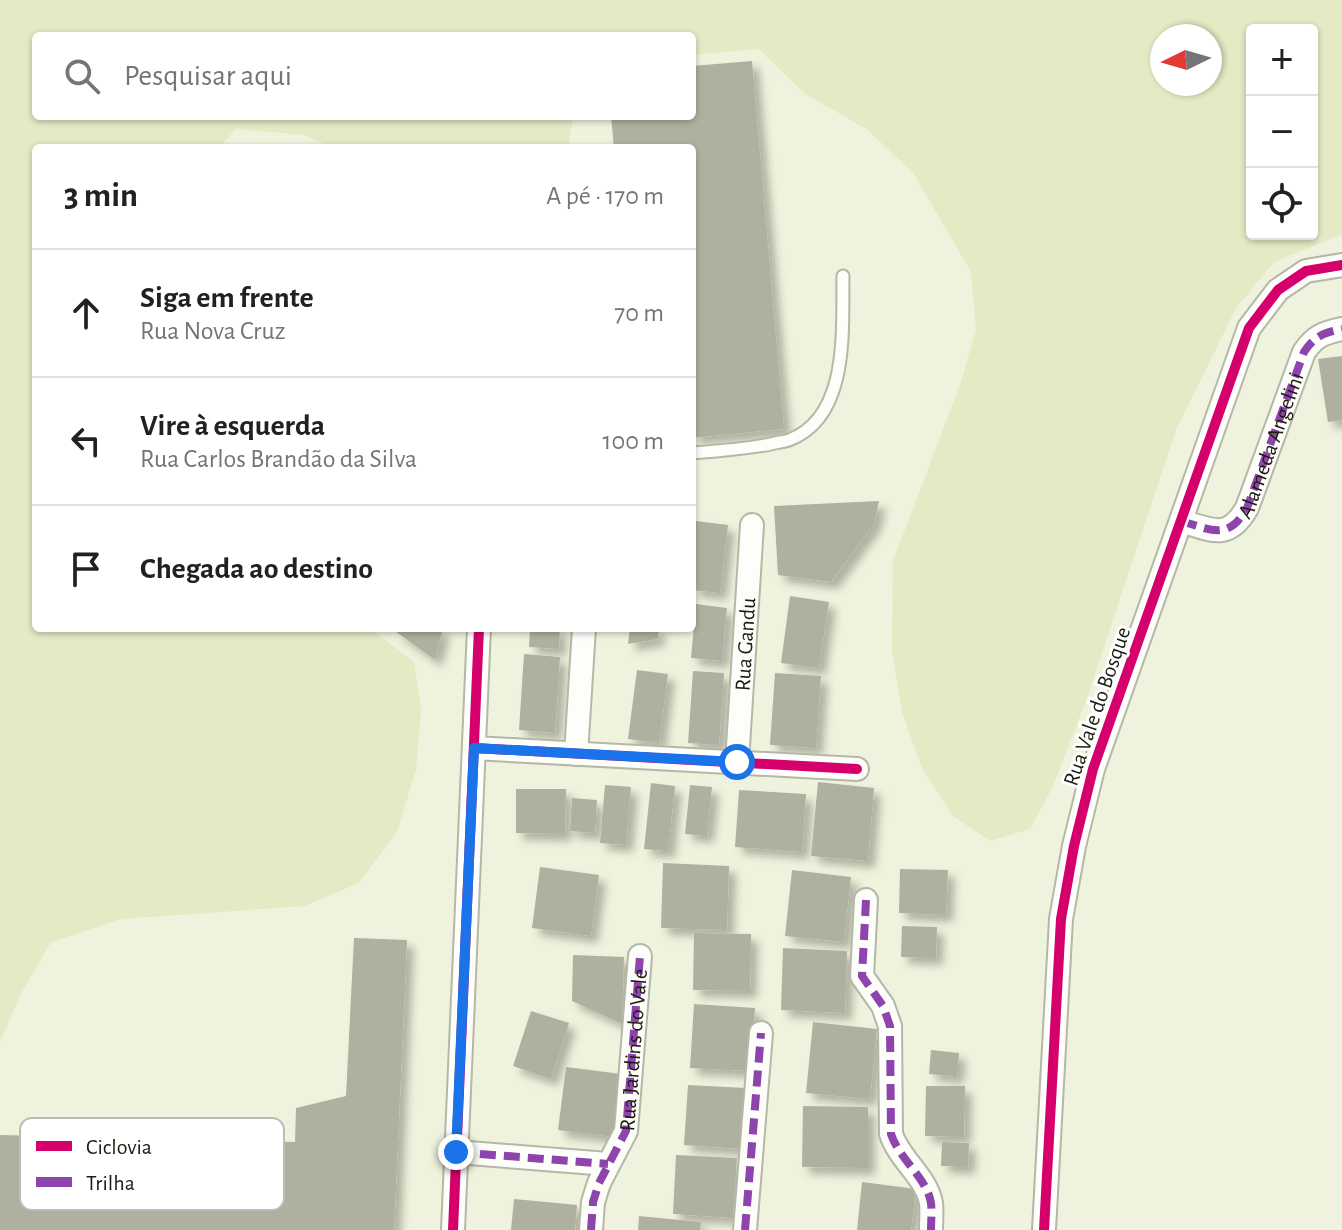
<!DOCTYPE html>
<html lang="pt">
<meta charset="utf-8">
<style>
:root{--surface:#fff;--page:#f2f2f2;--text:#202124;--muted:#757577;--line:#e0e0e0}
body{margin:0;font-family:"Alegreya Sans",sans-serif;background:var(--page);color:var(--text)}
.controls{position:absolute;right:24px;top:24px;display:grid;overflow:hidden;border-radius:8px;box-shadow:0 2px 6px #0004}
.controls button{width:72px;height:72px;display:grid;place-items:center;padding:0;border:0;border-bottom:2px solid var(--line);background:var(--surface);color:var(--text);font:40px sans-serif}
.compass{position:absolute;left:1150px;top:24px;width:72px;height:72px;border-radius:50%;background:var(--surface);box-shadow:0 2px 6px #0004;rotate:265deg}
.stop{position:absolute;width:24px;height:24px;margin:-18px;border:6px solid #1a73e8;border-radius:50%;background:#fff}
.stop.end{background:#1a73e8;border-color:#fff;box-shadow:0 2px 8px #0008}
.list{margin:0;padding:0;list-style:none}
h2{display:flex;justify-content:space-between;align-items:center;height:104px;margin:0;padding:0 32px;font-size:34px}
h2 small{font-size:26px;font-weight:400;color:var(--muted)}
.list li{display:grid;grid-template-columns:52px 1fr auto;gap:24px;align-items:center;box-sizing:border-box;height:128px;padding:0 32px;border-top:2px solid var(--line)}
.list b{display:block;font-size:30px;white-space:nowrap}
.list p{margin:0;font-size:26px;white-space:nowrap;color:var(--muted)}
.list em{font-size:26px;font-style:normal;color:var(--muted)}
.icon{flex:none;width:44px;height:44px;fill:none;stroke:currentColor;stroke-width:2;stroke-linecap:round;stroke-linejoin:round}
.map{position:relative;flex:none;width:1342px;height:1230px;overflow:hidden}
.search{position:absolute;background:var(--surface);box-shadow:0 2px 6px #0004;left:32px;top:32px;width:664px;height:88px;display:flex;align-items:center;gap:20px;box-sizing:border-box;padding:0 28px;border-radius:8px;color:var(--muted);font-size:30px}
.panel{position:absolute;background:var(--surface);box-shadow:0 2px 6px #0004;left:32px;top:144px;width:664px;height:488px;border-radius:8px}
.map>svg:first-child{display:block}
.green{fill:#e5e9c4;fill-rule:evenodd}
.building{fill:#afb1a0;filter:url(#shadow)}
.lines{fill:none;stroke-linecap:round;stroke-linejoin:round}
.lane-casing{stroke:#b5b7a7;stroke-width:15}
.street-casing{stroke:#b5b7a7;stroke-width:26}
.lane{stroke:#fdfdfa;stroke-width:11}
.street{stroke:#fdfdfa;stroke-width:22}
.quiet{stroke:#8e44ad;stroke-width:8;stroke-dasharray:16 8;stroke-linecap:butt}
.cycleway-casing{stroke:#fff;stroke-width:15}
.cycleway{stroke:#d6006c;stroke-width:10}
.route{stroke:#1a73e8;stroke-width:10}
.labels{text-anchor:middle;stroke-width:6;stroke-linejoin:round;paint-order:stroke}
.street-label{font-size:22px;fill:#1c1d0f;stroke:#fff}
.key{fill:#fff;stroke:#bbbbb7;stroke-width:2}
.key-label{font-size:22px;fill:#1c1d0f}
</style>
<div class="map">
<svg width="1342" height="1230" viewBox="0 0 1342 1230">
<defs>
<filter id="shadow"><feDropShadow dx="7" dy="7" stdDeviation="4" flood-color="#0004"/></filter>
</defs>
<rect width="100%" height="100%" fill="#eff2dc"/>
<path class="green" d="M 0,0 L 1342,0 L 1342,234 L 1274,262 L 1236,308 L 1176,430 L 1087,698 L 1053,786 L 1030,829 L 990,841 L 953,816 L 922,768 L 902,712 L 892,650 L 893,561 L 959,388 L 976,330 L 971,272 L 914,174 L 868,130 L 804,93 L 759,49 L 692,55 L 692,36 L 36,36 L 36,116 L 573,116 L 568,148 L 333,148 L 304,135 L 236,129 L 218,148 L 36,148 L 36,628 L 370,628 L 414,662 L 421,708 L 416,770 L 397,831 L 359,883 L 304,906 L 121,919 L 51,942 L 20,995 L 0,1042 ZM 1252,30 L 1312,30 L 1312,234 L 1252,234 ZM 1162,36 L 1210,36 L 1210,84 L 1162,84 Z"/>
<g class="building">
<polygon points="752,61 784,429 692,438 692,148 614,148 611,116 692,116 692,66"/>
<polygon points="1342,356 1342,420 1328,422 1318,359"/>
<polygon points="879,501 874,524 831,582 778,575 774,506"/>
<polygon points="696,521 728,525 720,593 692,590 692,550"/>
<polygon points="790,596 829,602 819,668 781,663"/>
<polygon points="696,604 727,608 722,661 691,658"/>
<polygon points="396,628 443,628 435,660 395,631"/>
<polygon points="530,628 560,628 559,649 529,647"/>
<polygon points="630,628 659,628 658,639 628,644"/>
<polygon points="524,654 560,657 555,733 519,730"/>
<polygon points="637,670 668,674 659,743 628,739"/>
<polygon points="693,671 724,673 719,745 688,743"/>
<polygon points="775,673 821,676 816,748 770,745"/>
<polygon points="818,782 874,788 868,861 811,856"/>
<polygon points="651,783 675,786 668,851 644,849"/>
<polygon points="605,785 631,787 626,845 600,843"/>
<polygon points="690,785 712,787 707,836 685,834"/>
<polygon points="516,789 566,789 565,834 516,833"/>
<polygon points="739,790 806,794 802,852 735,847"/>
<polygon points="572,798 597,800 595,833 570,831"/>
<polygon points="663,863 729,866 727,930 661,928"/>
<polygon points="540,867 599,875 591,936 532,928"/>
<polygon points="900,869 948,870 946,915 899,913"/>
<polygon points="792,870 851,877 844,942 785,936"/>
<polygon points="902,926 937,927 936,958 901,957"/>
<polygon points="694,933 751,934 750,991 693,990"/>
<polygon points="354,938 407,940 394,1230 0,1230 0,1135 295,1142 296,1108 346,1096"/>
<polygon points="783,948 847,951 845,1013 781,1010"/>
<polygon points="573,955 624,957 622,1024 572,1001"/>
<polygon points="694,1004 755,1008 751,1071 690,1068"/>
<polygon points="531,1011 569,1023 551,1079 513,1066"/>
<polygon points="813,1022 877,1029 870,1099 806,1093"/>
<polygon points="931,1050 959,1053 957,1077 929,1074"/>
<polygon points="566,1067 621,1074 614,1137 558,1130"/>
<polygon points="688,1085 746,1088 743,1149 684,1145"/>
<polygon points="926,1086 965,1086 964,1137 925,1136"/>
<polygon points="803,1106 868,1107 868,1168 802,1167"/>
<polygon points="942,1142 969,1143 968,1167 941,1166"/>
<polygon points="676,1155 737,1158 733,1218 673,1214"/>
<polygon points="862,1182 916,1189 911,1230 857,1230"/>
<polygon points="514,1199 577,1205 575,1230 511,1230"/>
<polygon points="639,1216 701,1222 700,1230 638,1230"/>
</g>
<g class="lines">
<defs>
<path id="lane" d="M 692,453 C 719,451 745,449 771,444 C 777,442 784,442 789,440 C 850,417 842,329 843,276"/>
<g id="street">
<path d="M 1181,521 C 1212,530 1228,541 1247,508 L 1304,352 C 1315,336 1323,333 1342,329"/>
<polyline points="474,748 857,769"/>
<polyline points="576,754 584,628"/>
<path id="s1" d="M 737,762 L 752,525"/>
<path d="M 866,900 L 862,976 L 883,1006 L 890,1026 L 891,1134 C 899,1159 927,1178 931,1203 C 932,1212 931,1221 931,1230"/>
<polyline points="456,1152 608,1164"/>
<polyline points="453,1230 479,628"/>
<path id="s2" d="M 591,1230 L 593,1202 L 599,1183 L 626,1131 L 640,956"/>
<polyline points="745,1230 761,1033"/>
<polyline points="1044,1230 1061,919 1074,846 1093,769 1249,328 1278,290 1306,271 1342,265"/>
</g>
</defs>
<use href="#lane" class="lane-casing"/>
<use href="#street" class="street-casing"/>
<use href="#lane" class="lane"/>
<use href="#street" class="street"/>
<g class="quiet">
<path id="s3" d="M 1181,521 C 1212,530 1228,541 1247,508 L 1304,352 C 1315,336 1323,333 1342,329"/>
<path d="M 866,900 L 862,976 L 883,1006 L 890,1026 L 891,1134 C 899,1159 927,1178 931,1203 C 932,1212 931,1221 931,1230"/>
<polyline points="456,1152 608,1164"/>
<polyline points="591,1230 593,1202 599,1183 626,1131 640,956"/>
<polyline points="745,1230 761,1033"/>
</g>
<defs>
<g id="cycleway">
<polyline points="474,748 857,769"/>
<polyline points="453,1230 479,628"/>
<polyline points="1044,1230 1061,919 1074,846 1093,769 1249,328 1278,290 1306,271 1342,265"/>
</g>
</defs>
<use href="#cycleway" class="cycleway-casing"/>
<use href="#cycleway" class="cycleway"/>
</g>
<g class="lines">
<polyline class="route" points="456,1152 474,748 737,762"/>
</g>
<g class="labels">
<g class="street-label">
<text dy="8" stroke="none"><textPath href="#s3" startOffset="144">Alameda Angelini</textPath></text>
<text dy="8" stroke="none"><textPath href="#s1" startOffset="118">Rua Gandu</textPath></text>
<text transform="translate(1096 706) rotate(-71)" y="8">Rua Vale do Bosque</text>
<text dy="8" stroke="none"><textPath href="#s2" startOffset="188">Rua Jardins do Vale</textPath></text>
</g>
</g>
<rect x="20" y="1118" width="264" height="92" rx="12" class="key"/>
<rect x="36" y="1141" width="36" height="10" fill="#d6006c"/>
<rect x="36" y="1177" width="36" height="10" fill="#8e44ad"/>
<g class="key-label">
<text x="86" y="1154">Ciclovia</text>
<text x="86" y="1190">Trilha</text>
</g>
</svg>
<div class="controls">
<button>+</button>
<button>−</button>
<button><svg class="icon" aria-label="locate" viewBox="0 0 24 24"><circle cx="12" cy="12" r="6"/><path d="M12 2v4M12 18v4M2 12h4M18 12h4"/></svg></button>
</div>
<svg class="compass" viewBox="-18 -18 36 36"><path d="M0-13l5 13h-10z" fill="#e53935"/><path d="M0 13l5-13h-10z" fill="#757577"/></svg>
<div class="stop" style="left:737px;top:762px"></div>
<div class="stop end" style="left:456px;top:1152px"></div>
<div class="search"><svg class="icon" aria-label="search" viewBox="0 0 24 24"><circle cx="10" cy="10" r="6"/><path d="M15 15l6 6"/></svg>Pesquisar aqui</div>
<section class="panel">
<h2>3 min<small>A pé · 170 m</small></h2>
<ul class="list">
<li><svg class="icon" aria-label="ahead" viewBox="0 0 24 24"><path d="M12 20V5M6 11l6-6 6 6"/></svg><div><b>Siga em frente</b><p>Rua Nova Cruz</p></div><em>70 m</em></li>
<li><svg class="icon" aria-label="left" viewBox="0 0 24 24"><path d="M17 20v-9H6M10 6l-5 5 5 5"/></svg><div><b>Vire à esquerda</b><p>Rua Carlos Brandão da Silva</p></div><em>100 m</em></li>
<li><svg class="icon" aria-label="arrive" viewBox="0 0 24 24"><path d="M6 21V4h12l-3 4 3 4H6"/></svg><div><b>Chegada ao destino</b></div></li>
</ul>
</section>
</div>
